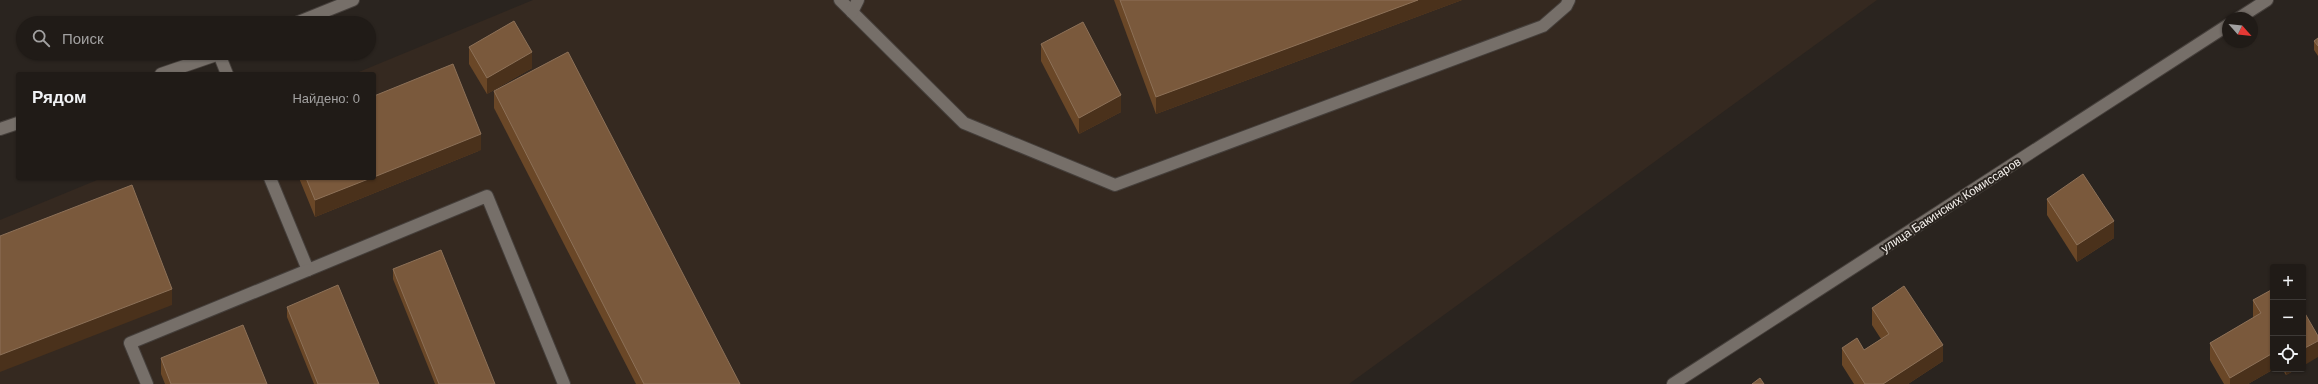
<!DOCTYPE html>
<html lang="ru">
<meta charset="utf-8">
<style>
:root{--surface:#201b17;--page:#2d2824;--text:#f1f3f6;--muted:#a2a1a1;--line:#3d3936}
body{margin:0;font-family:Arial,sans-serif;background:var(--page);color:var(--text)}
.controls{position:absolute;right:12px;bottom:12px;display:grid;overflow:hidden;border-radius:4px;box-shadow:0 1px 3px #0004}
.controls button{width:36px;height:36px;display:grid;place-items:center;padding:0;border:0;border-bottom:1px solid var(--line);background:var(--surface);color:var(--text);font:20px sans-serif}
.compass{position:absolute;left:2222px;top:12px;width:36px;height:36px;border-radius:50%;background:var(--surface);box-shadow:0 1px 3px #0004;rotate:117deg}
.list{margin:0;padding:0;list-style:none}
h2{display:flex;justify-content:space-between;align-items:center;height:52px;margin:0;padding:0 16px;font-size:17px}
h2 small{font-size:13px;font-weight:400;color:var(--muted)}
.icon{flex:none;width:22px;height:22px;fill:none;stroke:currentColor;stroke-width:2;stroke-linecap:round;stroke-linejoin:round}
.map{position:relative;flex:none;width:2318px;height:384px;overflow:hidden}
.search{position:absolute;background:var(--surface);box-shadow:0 1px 3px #0004;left:16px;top:16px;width:360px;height:44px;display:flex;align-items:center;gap:10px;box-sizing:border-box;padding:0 14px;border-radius:22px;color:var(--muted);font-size:15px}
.panel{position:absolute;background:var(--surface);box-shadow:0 1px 3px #0004;left:16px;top:72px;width:360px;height:108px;border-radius:4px}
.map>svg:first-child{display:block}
.built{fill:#352920}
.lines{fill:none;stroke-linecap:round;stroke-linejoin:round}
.service-casing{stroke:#453f3b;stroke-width:14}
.minor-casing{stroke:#453f3b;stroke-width:14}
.service{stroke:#766f69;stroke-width:12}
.minor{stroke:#766f69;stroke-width:12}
.wall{fill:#6a4727}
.shaded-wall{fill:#4a311b}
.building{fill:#7a593c;stroke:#8d7158}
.labels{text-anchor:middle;stroke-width:4;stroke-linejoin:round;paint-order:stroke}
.street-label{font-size:12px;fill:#f6f2ee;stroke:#2a241f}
</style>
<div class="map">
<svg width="2318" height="384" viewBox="0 0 2318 384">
<rect width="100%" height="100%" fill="#2a241f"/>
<polygon class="built" points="533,0 1877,0 1349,384 0,384 0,220 102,178 374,178 374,74 354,74"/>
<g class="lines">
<defs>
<g id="service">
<polyline points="840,0 964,123 1115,185 1543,26 1566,6 1569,0"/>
<polyline points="852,12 858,0"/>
<polyline points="219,54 227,74"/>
<polyline points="270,178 308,270 487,196 564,384"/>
<polyline points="147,384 130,343 308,270"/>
</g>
<g id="minor">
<polyline points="2239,18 2267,0"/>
<polyline points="296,23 353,0"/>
<polyline points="161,74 222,53"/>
<polyline points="0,129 18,123"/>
<polyline points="1673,384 2228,25"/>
</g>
</defs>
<use href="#service" class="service-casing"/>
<use href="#minor" class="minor-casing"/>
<use href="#service" class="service"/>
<use href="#minor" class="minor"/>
</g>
<g class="wall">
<polygon points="1114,0 1462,0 1156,114"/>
<polygon points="2318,38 2318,56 2314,50 2314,41"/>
<polygon points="1041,44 1121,112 1079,134 1041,61"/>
<polygon points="469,47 532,68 487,94 469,64"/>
<polygon points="494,91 740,384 636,384 494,108"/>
<polygon points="481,150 315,217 299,178 374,178"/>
<polygon points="2047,199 2114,238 2077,262 2047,215"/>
<polygon points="393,269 495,384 435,384 393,279"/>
<polygon points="2273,289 2274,369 2248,384 2224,384 2210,360 2210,343 2253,318 2253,300"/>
<polygon points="287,307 379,384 314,384 287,317"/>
<polygon points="1872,308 1943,361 1908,384 1854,384 1842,365 1842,348 1864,350 1881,339 1872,325"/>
<polygon points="161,358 267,384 165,384 161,374"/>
<polygon points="2282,369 2297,369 2286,375"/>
</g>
<g class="shaded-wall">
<polygon points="1418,0 1462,0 1156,114 1156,97"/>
<polygon points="532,52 532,68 487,94 487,78"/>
<polygon points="1121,95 1121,112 1079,134 1079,118"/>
<polygon points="481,134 481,150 315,217 315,200 371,178 374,178 374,177"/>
<polygon points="2114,221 2114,238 2077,262 2077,245"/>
<polygon points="172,289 172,305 0,372 0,355"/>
<polygon points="2318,341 2318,357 2303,366 2303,349"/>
<polygon points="1943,345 1943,361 1908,384 1883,384"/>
<polygon points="2273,353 2273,369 2274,369 2248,384 2230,384 2230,378"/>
<polygon points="2286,369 2297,369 2286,375"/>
</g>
<g class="building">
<polygon points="1120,0 1418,0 1156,97"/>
<polygon points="514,21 532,52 487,78 469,47"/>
<polygon points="1083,22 1121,95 1079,118 1041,44"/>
<polygon points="2318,38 2318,46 2314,41"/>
<polygon points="568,52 740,384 644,384 494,91"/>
<polygon points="453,64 481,134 374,177 374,96"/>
<polygon points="2083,174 2114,221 2077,245 2047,199"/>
<polygon points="306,178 371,178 315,200"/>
<polygon points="132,185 172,289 0,355 0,236"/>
<polygon points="441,250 495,384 439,384 393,269"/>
<polygon points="338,285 379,384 318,384 287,307"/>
<polygon points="1904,286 1943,345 1883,384 1865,384 1842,348 1857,338 1864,350 1889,334 1872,308"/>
<polygon points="2273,289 2273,353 2230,378 2210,343 2261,313 2253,300"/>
<polygon points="2303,310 2318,336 2318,341 2303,349"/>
<polygon points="243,325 267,384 171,384 161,358"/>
<polygon points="1760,378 1764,384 1752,384"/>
</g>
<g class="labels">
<g class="street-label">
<text transform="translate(1951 205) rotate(-33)" y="4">улица Бакинских Комиссаров</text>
</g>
</g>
</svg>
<div class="controls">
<button>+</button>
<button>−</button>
<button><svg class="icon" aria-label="locate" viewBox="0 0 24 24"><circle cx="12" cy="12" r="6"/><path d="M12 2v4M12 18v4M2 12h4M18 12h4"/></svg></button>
</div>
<svg class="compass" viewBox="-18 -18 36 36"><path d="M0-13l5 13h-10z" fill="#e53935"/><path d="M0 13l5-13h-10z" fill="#a2a1a1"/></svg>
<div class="search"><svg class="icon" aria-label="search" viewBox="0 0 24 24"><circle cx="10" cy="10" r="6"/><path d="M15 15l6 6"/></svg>Поиск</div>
<section class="panel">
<h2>Рядом<small>Найдено: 0</small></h2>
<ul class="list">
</ul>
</section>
</div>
